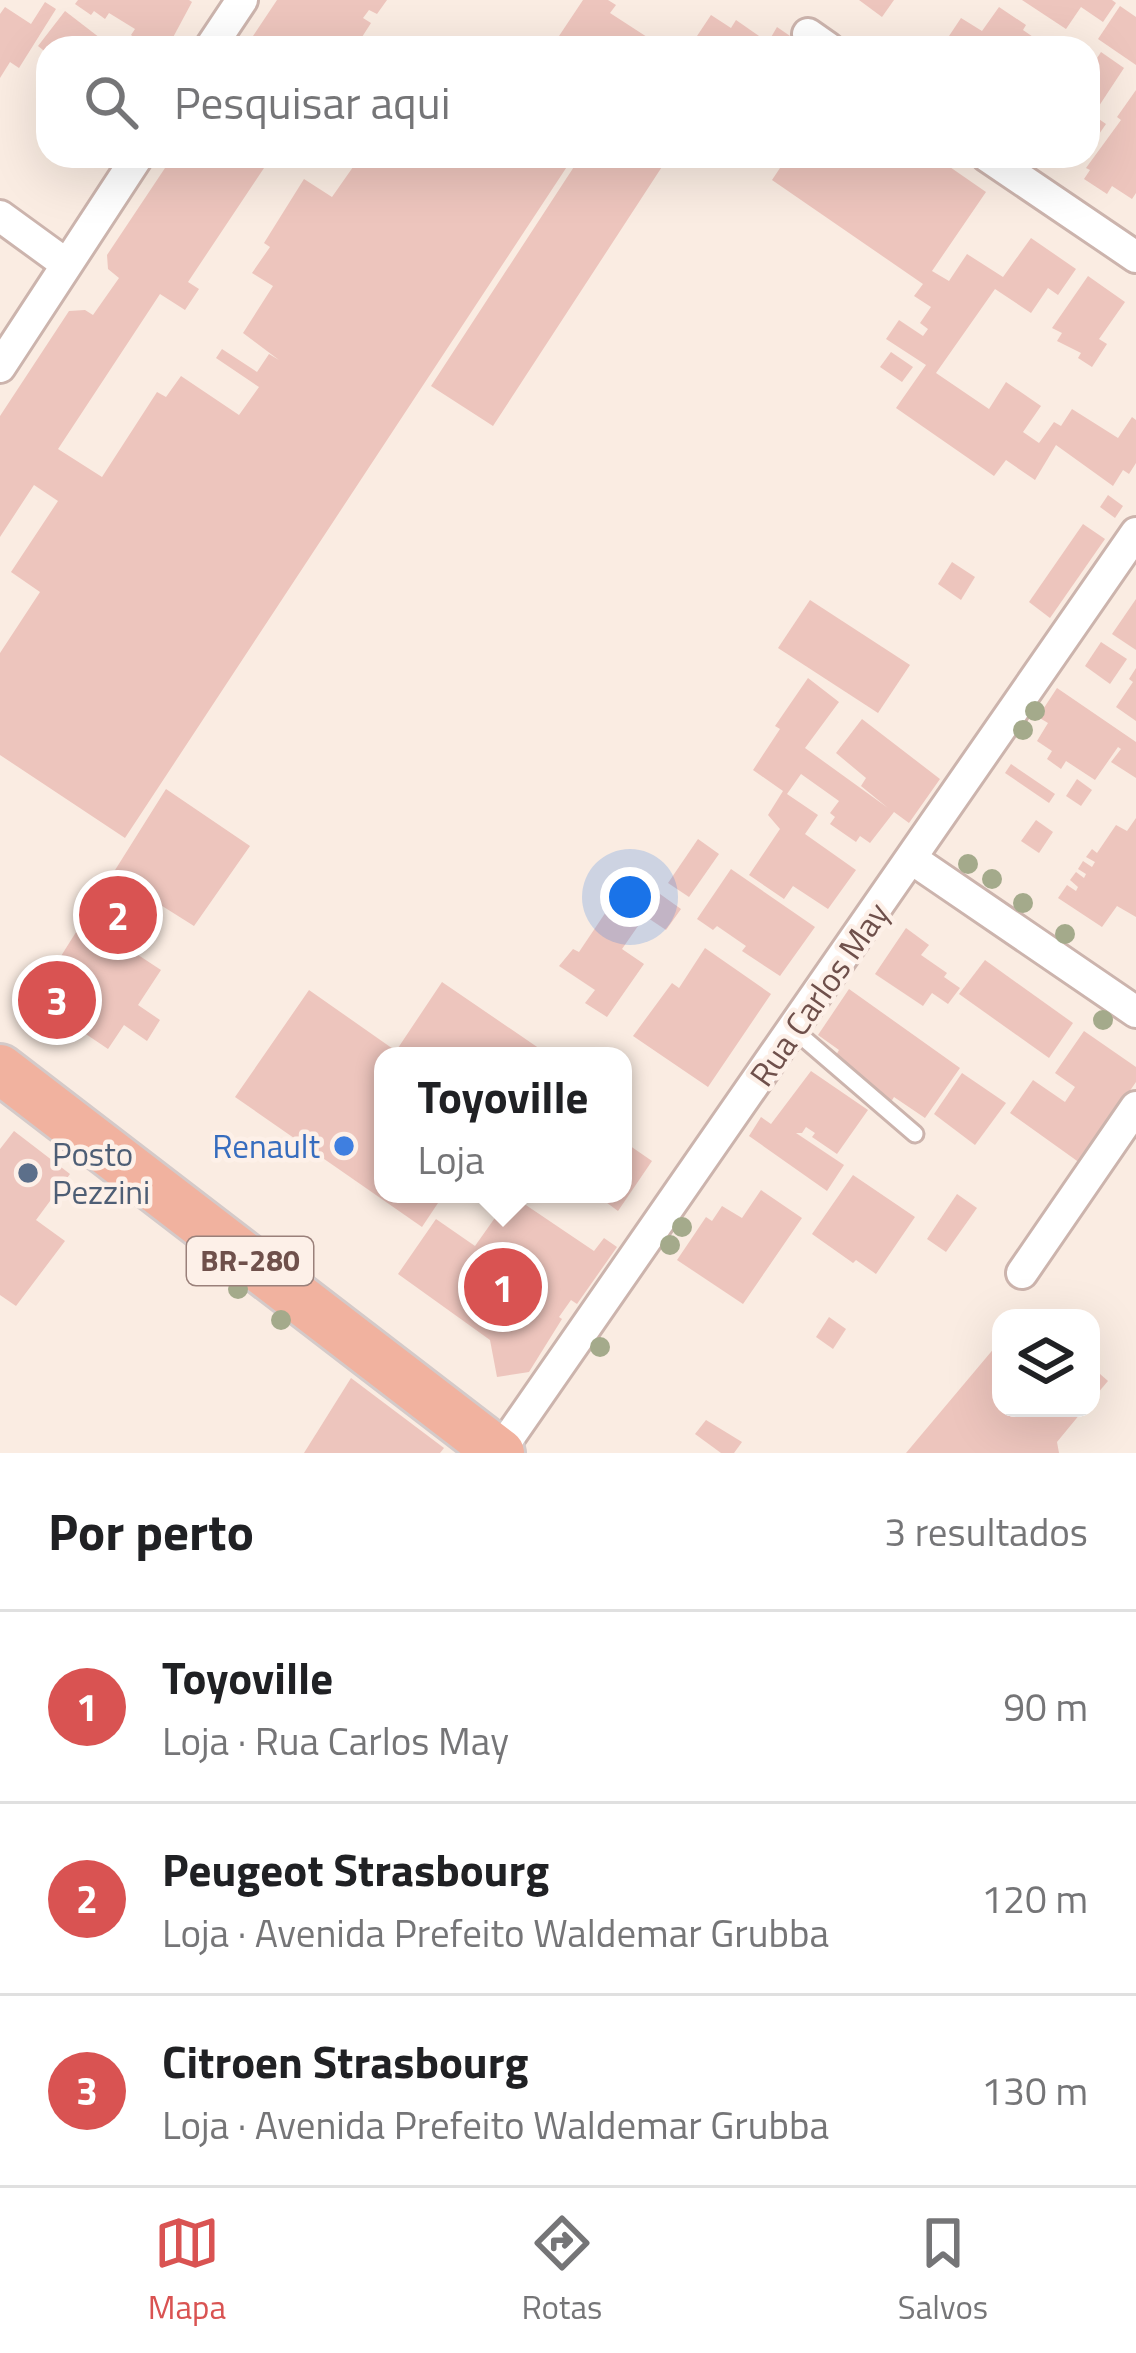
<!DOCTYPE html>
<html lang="pt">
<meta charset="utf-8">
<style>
:root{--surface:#fff;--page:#f6f6f6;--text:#202124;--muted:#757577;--line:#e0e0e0;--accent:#d95352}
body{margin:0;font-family:"Titillium Web",sans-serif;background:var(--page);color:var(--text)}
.controls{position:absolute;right:36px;bottom:36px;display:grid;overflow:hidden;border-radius:24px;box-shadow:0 12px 48px #0002}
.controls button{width:108px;height:108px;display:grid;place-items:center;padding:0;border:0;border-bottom:3px solid var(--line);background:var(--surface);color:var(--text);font:60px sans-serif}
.you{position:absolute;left:630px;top:897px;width:42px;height:42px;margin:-30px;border:9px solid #fff;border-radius:50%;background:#1a73e8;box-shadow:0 0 0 18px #1a73e833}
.badge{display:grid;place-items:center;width:78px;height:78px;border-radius:50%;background:var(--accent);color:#fff;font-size:39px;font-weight:700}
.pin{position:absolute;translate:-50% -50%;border:6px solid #fff;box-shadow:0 3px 12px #0006}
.popup{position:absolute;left:374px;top:1047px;width:258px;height:156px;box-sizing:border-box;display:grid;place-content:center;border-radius:24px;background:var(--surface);filter:drop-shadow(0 3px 9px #0005);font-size:39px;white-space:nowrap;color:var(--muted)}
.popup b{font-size:45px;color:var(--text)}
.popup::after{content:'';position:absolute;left:50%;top:100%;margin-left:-24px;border:24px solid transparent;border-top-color:var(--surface)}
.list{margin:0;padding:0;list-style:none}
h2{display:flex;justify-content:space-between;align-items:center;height:156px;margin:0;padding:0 48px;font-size:51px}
h2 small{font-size:39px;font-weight:400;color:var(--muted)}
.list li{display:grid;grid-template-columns:78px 1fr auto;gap:36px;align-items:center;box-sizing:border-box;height:192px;padding:0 48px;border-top:3px solid var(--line)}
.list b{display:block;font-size:45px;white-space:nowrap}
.list p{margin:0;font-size:39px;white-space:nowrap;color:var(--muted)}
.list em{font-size:39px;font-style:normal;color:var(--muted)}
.icon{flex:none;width:66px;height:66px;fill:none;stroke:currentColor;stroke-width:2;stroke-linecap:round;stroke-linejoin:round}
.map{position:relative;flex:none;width:1136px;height:1453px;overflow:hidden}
.search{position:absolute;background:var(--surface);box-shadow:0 12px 48px #0002;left:36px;right:36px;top:36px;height:132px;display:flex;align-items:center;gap:30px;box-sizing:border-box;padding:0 42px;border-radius:36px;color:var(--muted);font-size:45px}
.sheet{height:732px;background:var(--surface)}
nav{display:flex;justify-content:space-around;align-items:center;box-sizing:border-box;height:168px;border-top:3px solid var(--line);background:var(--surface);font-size:33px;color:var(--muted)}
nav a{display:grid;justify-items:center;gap:6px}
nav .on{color:var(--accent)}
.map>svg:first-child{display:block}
.building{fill:#edc5bd}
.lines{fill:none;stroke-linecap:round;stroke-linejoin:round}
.service-casing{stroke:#ccb4ad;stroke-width:21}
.minor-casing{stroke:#ccb4ad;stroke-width:36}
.trunk-casing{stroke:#d4cac9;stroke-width:54}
.service{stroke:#fff;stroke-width:15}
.minor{stroke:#fff;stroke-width:30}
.trunk{stroke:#f1b29f;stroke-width:48}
.tree{fill:#a4aa8b}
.shop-dot{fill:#3f7fe0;stroke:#fdf0e8;stroke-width:4.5}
.service-dot{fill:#5c6f8a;stroke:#fdf0e8;stroke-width:4.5}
.labels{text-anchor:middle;stroke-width:9;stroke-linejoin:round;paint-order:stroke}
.shield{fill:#fdf0e8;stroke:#9a807a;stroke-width:3}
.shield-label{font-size:30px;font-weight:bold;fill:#6f504b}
.street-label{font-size:33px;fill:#6f504b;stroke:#fdf0e8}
.shop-label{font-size:33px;fill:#366cbe;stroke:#fdf0e8;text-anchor:end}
.service-label{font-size:33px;fill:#4e5e75;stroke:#fdf0e8;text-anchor:start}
</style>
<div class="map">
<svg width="1136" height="1453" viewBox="0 0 1136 1453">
<rect width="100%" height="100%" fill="#faece2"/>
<g class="building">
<polygon points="78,0 189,0 192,2 170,43 166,41 161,48 139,48 142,43 131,35 135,29 109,13 105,19 94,11 91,15 75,4"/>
<polygon points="277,0 387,0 377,14 369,10 363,18 371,23 355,48 245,48"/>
<polygon points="583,0 608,0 616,5 610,13 664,48 551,48"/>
<polygon points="859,0 894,0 882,17"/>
<polygon points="1022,0 1112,0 1116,3 1103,22 1081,7 1066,29"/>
<polygon points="45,2 56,9 19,68 10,62 0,78 0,14 5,7 31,24"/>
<polygon points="1120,6 1136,17 1136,65 1098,39"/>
<polygon points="999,7 1026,25 1023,30 1049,48 941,48 961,18 982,31"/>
<polygon points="65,11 113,48 48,48 48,54 38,46"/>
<polygon points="711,15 731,28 736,20 759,36 751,48 736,48 726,41 721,48 689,48"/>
<polygon points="777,27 793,38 787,48 770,39"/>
<polygon points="1101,52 1124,68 1093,115 1106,124 1088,150 1088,72"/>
<polygon points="1136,90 1136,193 1132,199 1112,186 1107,194 1084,179 1090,170 1086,168 1121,120 1117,117"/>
<polygon points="173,156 272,156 188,282 199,289 185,310 160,294 58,449 102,477 157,392 166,397 181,376 239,415 259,387 216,358 222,349 257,372 269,354 279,360 243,333 273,286 252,273 270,247 264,243 304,179 332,197 353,167 333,156 574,156 125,838 0,755 0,653 40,592 11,572 58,501 34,485 0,537 0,416 69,311 85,310 93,315 119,278 108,269 107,255"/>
<polygon points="581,156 630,156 641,163 643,159 638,156 669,156 493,426 431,386"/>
<polygon points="788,156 934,156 986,192 932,271 949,281 967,254 1003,277 1031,238 1076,269 1058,295 1048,288 1031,313 995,289 936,373 989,409 1006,382 1041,406 1023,432 1039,443 1054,422 1061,426 1072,409 1118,438 1132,417 1136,420 1136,463 1129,474 1123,470 1113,486 1056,445 1035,480 1006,460 994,476 896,408 926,365 886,339 899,320 923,336 928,329 920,323 931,307 914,296 923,284 772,180"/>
<polygon points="1088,276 1125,302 1099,339 1107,344 1092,367 1078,358 1081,353 1057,341 1062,333 1052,328"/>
<polygon points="891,352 913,367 902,382 880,367"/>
<polygon points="1108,495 1123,506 1115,518 1100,507"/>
<polygon points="1083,524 1105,539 1050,618 1029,602"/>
<polygon points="952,562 975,577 961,600 938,584"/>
<polygon points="1136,599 1136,650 1112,634"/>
<polygon points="810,600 910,665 878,713 778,648"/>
<polygon points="1101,642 1127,659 1110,684 1085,666"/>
<polygon points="1136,668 1136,721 1116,707 1133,682 1129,679"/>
<polygon points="808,678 839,702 805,748 888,808 861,786 866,778 836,753 862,719 940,779 909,823 894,812 870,843 860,836 856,842 830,824 835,817 830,813 839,801 801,774 787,794 818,815 805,834 856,870 828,909 793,886 784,899 749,875 780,829 768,815 783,791 753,770 780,729 775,726"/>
<polygon points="1057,688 1136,742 1136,778 1111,762 1121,749 1118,747 1095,780 1066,761 1061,769 1047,759 1052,751 1037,741 1048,723 1038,717"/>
<polygon points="1011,764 1055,794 1049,803 1005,773"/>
<polygon points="1077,779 1092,790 1081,806 1066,796"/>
<polygon points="166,789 250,846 194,926 159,904 129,949 161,970 138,1005 160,1020 147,1041 124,1025 108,1049 34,999"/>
<polygon points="1136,818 1136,917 1117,906 1102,927 1058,898 1067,885 1076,891 1078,887 1070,880 1076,872 1084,878 1086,874 1078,869 1083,861 1092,867 1095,862 1086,857 1092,849 1097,853 1116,825 1127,831"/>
<polygon points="1036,820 1053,832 1039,853 1021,841"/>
<polygon points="698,839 719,854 689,897 668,883"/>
<polygon points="731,869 815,927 780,976 742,951 746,946 717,926 713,930 697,919"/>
<polygon points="622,888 651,908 660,894 681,909 666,930 645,916 622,949 644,964 607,1017 585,1003 595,990 559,966 573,949 579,952"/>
<polygon points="906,928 929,945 921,955 947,973 944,977 960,988 948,1004 932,993 923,1006 875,974"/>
<polygon points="705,948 771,994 708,1087 633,1036 672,983 679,988"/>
<polygon points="985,960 1073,1023 1049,1058 959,994"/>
<polygon points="442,982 543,1051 540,1056 383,1056 383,1194 444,1194 422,1227 235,1097 309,990 396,1051"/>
<polygon points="849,989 960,1068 925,1118 894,1097 889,1105 835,1057 839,1050 818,1035"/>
<polygon points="1084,1031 1136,1067 1136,1082 1080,1163 1010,1113 1033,1080 1065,1102 1075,1087 1055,1073"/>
<polygon points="811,1071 868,1110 837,1154 812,1137 815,1133 806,1127 802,1133 796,1133 844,1165 827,1191 749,1136 761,1117 771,1124"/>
<polygon points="962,1073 1006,1103 975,1145 934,1114"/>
<polygon points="14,1131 70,1174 36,1220 65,1241 16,1306 0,1295 0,1149"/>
<polygon points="623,1141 652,1161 618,1211 595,1194 623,1194"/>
<polygon points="853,1175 915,1217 876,1274 856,1260 853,1263 812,1234"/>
<polygon points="761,1190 802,1218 743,1304 677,1260 706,1217 712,1221 722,1206 742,1218"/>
<polygon points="957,1194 977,1208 946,1252 927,1239"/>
<polygon points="511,1195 594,1251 604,1238 617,1247 577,1304 571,1300 559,1317 562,1319 529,1372 497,1377 490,1340 398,1274 436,1219 475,1246"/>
<polygon points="829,1317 846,1329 833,1349 816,1337"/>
<polygon points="1001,1340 1001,1408 1085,1408 1057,1442 1059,1453 906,1453"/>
<polygon points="1091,1366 1108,1381 1091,1401"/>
<polygon points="351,1378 444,1448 440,1453 304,1453"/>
<polygon points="706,1420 742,1442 734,1453 721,1453 695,1434"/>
</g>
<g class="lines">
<defs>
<polyline id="service" points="794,1030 915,1134"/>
<g id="minor">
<polyline points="808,34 828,48"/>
<polyline points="210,48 242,0"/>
<polyline points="987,156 1136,257"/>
<polyline points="0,216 66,264"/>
<polyline points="0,367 138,156"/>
<polyline points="912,859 1136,1012"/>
<polyline points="1022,1273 1136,1107"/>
<polyline points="499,1452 1136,533"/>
</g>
<polyline id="trunk" points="0,1069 500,1453"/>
</defs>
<use href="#service" class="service-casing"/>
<use href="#minor" class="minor-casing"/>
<use href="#trunk" class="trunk-casing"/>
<use href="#service" class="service"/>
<use href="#minor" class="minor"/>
<use href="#trunk" class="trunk"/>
</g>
<g class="tree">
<circle cx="1035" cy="711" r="10"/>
<circle cx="1023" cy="730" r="10"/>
<circle cx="968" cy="864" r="10"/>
<circle cx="992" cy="879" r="10"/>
<circle cx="1023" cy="903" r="10"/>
<circle cx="1065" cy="934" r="10"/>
<circle cx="1103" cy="1020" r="10"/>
<circle cx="682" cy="1227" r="10"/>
<circle cx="670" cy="1245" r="10"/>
<circle cx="238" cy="1289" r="10"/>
<circle cx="281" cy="1320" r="10"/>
<circle cx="600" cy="1347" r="10"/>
</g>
<circle class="shop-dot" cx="344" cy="1146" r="12"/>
<circle class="service-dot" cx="28" cy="1173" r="12"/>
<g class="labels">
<rect class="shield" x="187" y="1237" width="126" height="48" rx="9"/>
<g class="shield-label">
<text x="250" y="1271">BR-280</text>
</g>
<g class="street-label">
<text transform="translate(819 994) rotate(-55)" y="12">Rua Carlos May</text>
</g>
<g class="shop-label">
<text x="320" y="1158">Renault</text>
</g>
<g class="service-label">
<text x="52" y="1166">Posto<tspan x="52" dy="38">Pezzini</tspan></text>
</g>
</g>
</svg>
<div class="controls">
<button><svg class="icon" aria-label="layers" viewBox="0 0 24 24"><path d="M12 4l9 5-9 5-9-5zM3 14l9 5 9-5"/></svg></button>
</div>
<div class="you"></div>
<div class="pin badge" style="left:503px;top:1287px">1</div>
<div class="popup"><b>Toyoville</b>Loja</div>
<div class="pin badge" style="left:118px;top:915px">2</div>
<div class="pin badge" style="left:57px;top:1000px">3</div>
<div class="search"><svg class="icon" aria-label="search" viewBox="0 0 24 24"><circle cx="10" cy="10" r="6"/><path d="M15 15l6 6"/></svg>Pesquisar aqui</div>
</div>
<section class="sheet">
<h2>Por perto<small>3 resultados</small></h2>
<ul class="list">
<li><span class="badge">1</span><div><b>Toyoville</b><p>Loja · Rua Carlos May</p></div><em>90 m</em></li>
<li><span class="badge">2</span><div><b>Peugeot Strasbourg</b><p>Loja · Avenida Prefeito Waldemar Grubba</p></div><em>120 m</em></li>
<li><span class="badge">3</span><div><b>Citroen Strasbourg</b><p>Loja · Avenida Prefeito Waldemar Grubba</p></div><em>130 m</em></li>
</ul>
</section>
<nav>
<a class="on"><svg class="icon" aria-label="map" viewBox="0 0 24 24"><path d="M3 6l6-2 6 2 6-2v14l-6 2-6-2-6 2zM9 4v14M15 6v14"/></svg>Mapa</a>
<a><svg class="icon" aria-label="directions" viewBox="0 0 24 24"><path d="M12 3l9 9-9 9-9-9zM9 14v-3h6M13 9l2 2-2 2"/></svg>Rotas</a>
<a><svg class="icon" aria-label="saved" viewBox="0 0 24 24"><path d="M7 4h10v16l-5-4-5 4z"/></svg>Salvos</a>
</nav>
